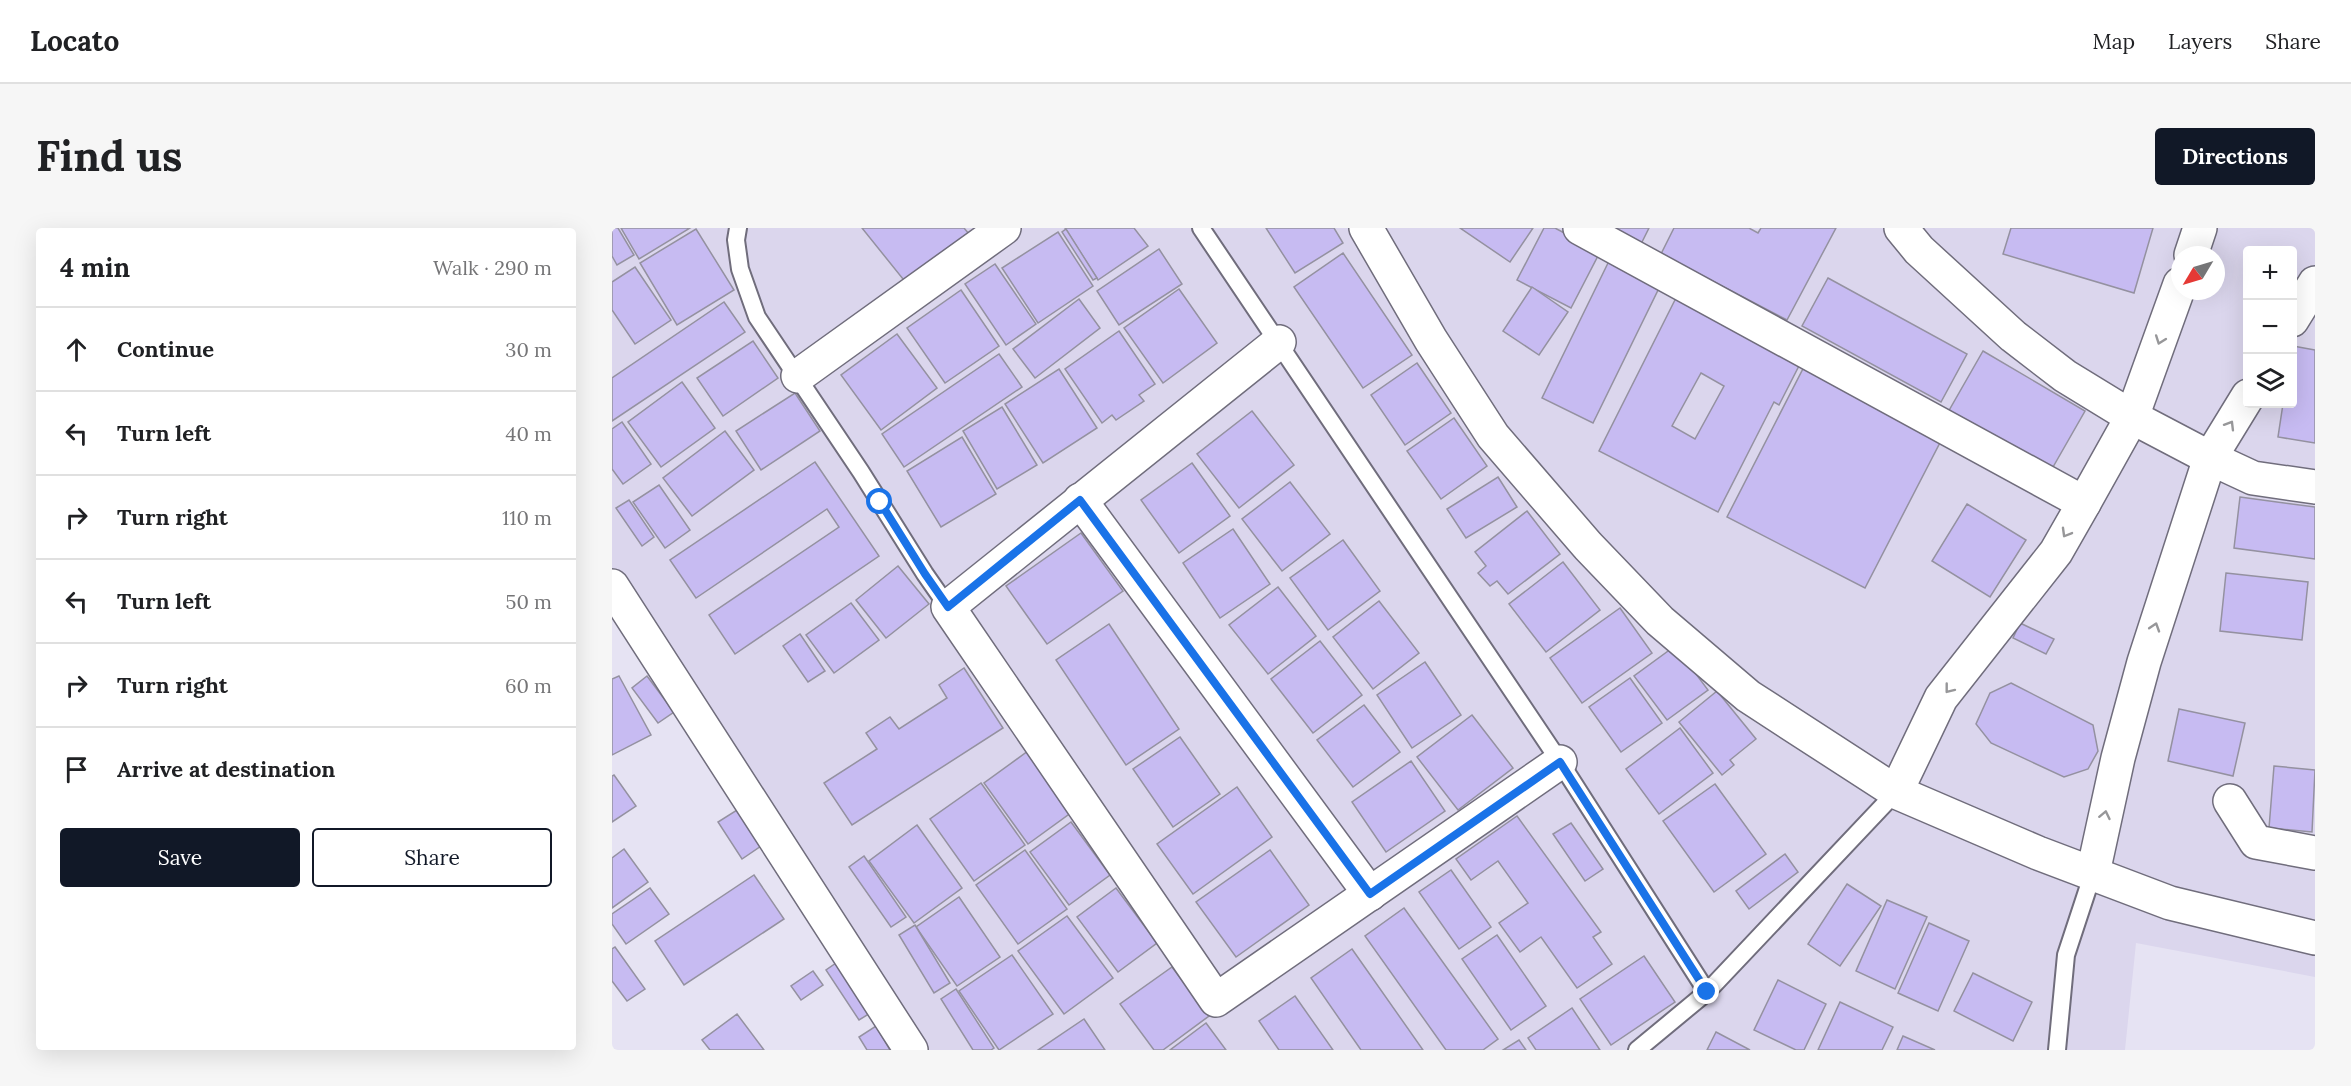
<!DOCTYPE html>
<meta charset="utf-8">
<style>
:root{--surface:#fff;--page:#f6f6f6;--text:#202124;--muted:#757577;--line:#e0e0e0;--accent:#111827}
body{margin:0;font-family:Lora,serif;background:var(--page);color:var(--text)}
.controls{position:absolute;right:18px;top:18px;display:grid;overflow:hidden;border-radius:6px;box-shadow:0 6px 24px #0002}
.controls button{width:54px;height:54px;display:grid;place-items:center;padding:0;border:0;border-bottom:2px solid var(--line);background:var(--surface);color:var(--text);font:30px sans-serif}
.compass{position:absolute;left:1559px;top:18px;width:54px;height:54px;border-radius:50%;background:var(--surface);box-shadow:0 6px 24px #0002;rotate:232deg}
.stop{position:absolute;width:18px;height:18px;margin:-14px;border:4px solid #1a73e8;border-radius:50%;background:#fff}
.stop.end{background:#1a73e8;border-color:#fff;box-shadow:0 2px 6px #0008}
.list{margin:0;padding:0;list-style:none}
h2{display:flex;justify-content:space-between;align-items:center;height:78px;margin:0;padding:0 24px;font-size:26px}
h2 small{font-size:20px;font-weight:400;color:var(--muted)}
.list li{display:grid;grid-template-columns:39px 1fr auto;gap:18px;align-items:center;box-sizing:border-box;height:84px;padding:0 24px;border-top:2px solid var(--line)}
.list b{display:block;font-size:22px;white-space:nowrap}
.list em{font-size:20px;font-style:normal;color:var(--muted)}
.actions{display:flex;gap:12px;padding:18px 24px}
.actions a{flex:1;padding:14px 0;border:2px solid var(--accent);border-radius:6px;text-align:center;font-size:21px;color:var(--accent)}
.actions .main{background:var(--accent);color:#fff}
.icon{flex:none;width:33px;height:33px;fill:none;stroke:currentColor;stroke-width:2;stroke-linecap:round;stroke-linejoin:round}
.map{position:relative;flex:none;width:1703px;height:822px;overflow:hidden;border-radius:6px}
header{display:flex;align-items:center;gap:36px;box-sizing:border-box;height:84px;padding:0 30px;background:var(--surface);border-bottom:2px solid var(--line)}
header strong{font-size:28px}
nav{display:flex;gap:33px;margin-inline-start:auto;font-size:21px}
.intro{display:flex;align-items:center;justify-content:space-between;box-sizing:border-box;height:144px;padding:0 36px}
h1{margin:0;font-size:42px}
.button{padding:15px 27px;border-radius:6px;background:var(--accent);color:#fff;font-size:21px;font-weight:700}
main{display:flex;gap:36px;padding:0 36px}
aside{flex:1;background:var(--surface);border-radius:6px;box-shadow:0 6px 24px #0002}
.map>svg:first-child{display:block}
.built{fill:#dbd6ed;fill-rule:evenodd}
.building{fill:#c7bbf2;stroke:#9491a0;stroke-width:1.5;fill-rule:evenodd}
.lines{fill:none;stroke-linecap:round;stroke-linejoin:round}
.lane-casing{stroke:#706d7c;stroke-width:20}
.street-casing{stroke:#706d7c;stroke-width:36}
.lane{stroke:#fff;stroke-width:16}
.street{stroke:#fff;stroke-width:33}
.oneway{stroke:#979799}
.route{stroke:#1a73e8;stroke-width:8}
</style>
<header>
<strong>Locato</strong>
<nav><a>Map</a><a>Layers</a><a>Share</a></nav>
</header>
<div class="intro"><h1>Find us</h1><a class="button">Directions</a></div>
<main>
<aside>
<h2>4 min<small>Walk · 290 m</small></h2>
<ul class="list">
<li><svg class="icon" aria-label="ahead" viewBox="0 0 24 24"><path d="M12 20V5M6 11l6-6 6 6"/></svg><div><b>Continue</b></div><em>30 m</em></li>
<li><svg class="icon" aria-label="left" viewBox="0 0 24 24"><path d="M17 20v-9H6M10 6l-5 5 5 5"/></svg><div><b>Turn left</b></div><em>40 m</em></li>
<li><svg class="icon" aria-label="right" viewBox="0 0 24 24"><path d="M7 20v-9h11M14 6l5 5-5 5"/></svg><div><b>Turn right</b></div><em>110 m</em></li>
<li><svg class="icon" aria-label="left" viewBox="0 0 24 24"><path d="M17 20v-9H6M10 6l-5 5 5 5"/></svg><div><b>Turn left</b></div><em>50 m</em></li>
<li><svg class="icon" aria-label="right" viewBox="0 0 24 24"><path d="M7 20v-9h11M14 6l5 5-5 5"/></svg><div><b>Turn right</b></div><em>60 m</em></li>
<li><svg class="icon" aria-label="arrive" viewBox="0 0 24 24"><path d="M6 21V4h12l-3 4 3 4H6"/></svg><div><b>Arrive at destination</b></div></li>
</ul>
<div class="actions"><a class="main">Save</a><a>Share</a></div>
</aside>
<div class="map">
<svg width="1703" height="822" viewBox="0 0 1703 822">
<rect width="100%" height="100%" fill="#e6e3f3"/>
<path class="built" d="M 0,0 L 1703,0 L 1703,749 L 1524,715 L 1513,822 L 288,822 L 0,366 ZM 1636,22 L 1680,22 L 1680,176 L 1636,176 ZM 1568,27 L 1604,27 L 1604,63 L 1568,63 Z"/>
<g class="building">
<polygon points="0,0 6,0 22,27 5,37 0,28"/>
<polygon points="9,0 78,0 27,31"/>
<polygon points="250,0 352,0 357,6 295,56"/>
<polygon points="453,0 522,0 536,18 486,52"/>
<polygon points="654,0 722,0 731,15 683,45"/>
<polygon points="848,0 921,0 898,34"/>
<polygon points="932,0 943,0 988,24 959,80 905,52"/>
<polygon points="993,0 1037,0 1028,18"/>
<polygon points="1062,0 1137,0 1146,5 1149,0 1224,0 1175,92 1049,26"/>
<polygon points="1399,0 1541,0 1522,65 1391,26"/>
<polygon points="84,1 122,62 65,97 28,35"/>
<polygon points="454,1 485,50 481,52 450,4"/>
<polygon points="446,4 481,58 426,95 390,40"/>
<polygon points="547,21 570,56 507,97 485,63"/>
<polygon points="731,25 800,127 751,160 682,59"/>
<polygon points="998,31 1049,56 981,195 930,170"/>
<polygon points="383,36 424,96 394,117 353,56"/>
<polygon points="23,39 59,92 23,116 0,82 0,54"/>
<polygon points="1216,50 1355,126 1329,174 1190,98"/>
<polygon points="920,59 956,84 927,127 891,103"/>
<polygon points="567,61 605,115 551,155 512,100"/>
<polygon points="349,62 387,118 333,155 295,100"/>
<path d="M 1068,62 L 1193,126 L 1167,177 L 1162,174 L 1106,284 L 987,223 ZM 1089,145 L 1112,158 L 1083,211 L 1060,198 Z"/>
<polygon points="467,71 488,100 423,150 401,121"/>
<polygon points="112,74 133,104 0,193 0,150"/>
<polygon points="507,103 543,156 527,167 532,173 504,192 500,187 490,195 453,141"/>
<polygon points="285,106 325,160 269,202 229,147"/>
<polygon points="141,113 166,150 111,188 85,150"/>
<polygon points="1681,118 1703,122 1703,215 1666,209 1671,176 1680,176"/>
<polygon points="1371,123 1473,183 1437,246 1335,186"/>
<polygon points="387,126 410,159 292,239 270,206"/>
<polygon points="1196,131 1334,203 1253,360 1115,289"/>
<polygon points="805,135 839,185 793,217 759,167"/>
<polygon points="447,141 485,200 431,235 393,176"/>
<polygon points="70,154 103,200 49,239 16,194"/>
<polygon points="183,165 208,203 149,242 124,203"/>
<polygon points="390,179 425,237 385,261 351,203"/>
<polygon points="640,183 682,237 627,280 585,226"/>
<polygon points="842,190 875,238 829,271 795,223"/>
<polygon points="10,194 39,236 11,256 0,241 0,201"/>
<polygon points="113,203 142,242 80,288 51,250"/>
<polygon points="350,209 384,266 329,299 295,243"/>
<polygon points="203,234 267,328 123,426 97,387 227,299 215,281 84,370 58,332"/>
<polygon points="580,235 618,288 567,325 529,272"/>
<polygon points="886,249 905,279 854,310 835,281"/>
<polygon points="678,254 718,306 670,343 630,291"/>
<polygon points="47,257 78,302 53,320 21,274"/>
<polygon points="1628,269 1703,279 1703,331 1622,320"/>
<polygon points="17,272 42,309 30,318 4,280"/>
<polygon points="1355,276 1414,312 1378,369 1320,333"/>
<polygon points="915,283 948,326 896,366 885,353 878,358 866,345 874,338 863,324"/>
<polygon points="621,301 658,356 608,390 571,335"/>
<polygon points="469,305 511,363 435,416 394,358"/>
<polygon points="731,312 768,363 716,402 678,350"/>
<polygon points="951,334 988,382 934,424 897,376"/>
<polygon points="286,338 317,376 274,410 244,372"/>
<polygon points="1614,345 1696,354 1690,412 1608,403"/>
<polygon points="666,359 704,408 656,446 617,397"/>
<polygon points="767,373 807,425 761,461 721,409"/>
<polygon points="239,375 267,412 222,445 194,407"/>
<polygon points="1008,380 1040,425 970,475 938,430"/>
<polygon points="1408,395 1442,411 1434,426 1401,410"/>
<polygon points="497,396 567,501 514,537 444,432"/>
<polygon points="188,406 213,443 196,454 171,418"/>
<polygon points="708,413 750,467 701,505 659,451"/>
<polygon points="1063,418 1096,462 1055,492 1022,448"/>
<polygon points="813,434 849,487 800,520 765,467"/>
<polygon points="352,440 391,500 240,597 212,555 265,521 254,505 278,489 287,501 335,470 327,457"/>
<polygon points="7,448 39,507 0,527 0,451"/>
<polygon points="35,448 62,484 46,495 20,460"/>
<polygon points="1018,450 1050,495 1009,524 977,479"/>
<polygon points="1399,455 1481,497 1486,523 1476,541 1452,549 1379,515 1364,496 1378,465"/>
<polygon points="1105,463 1144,511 1118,532 1122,537 1110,547 1067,494"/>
<polygon points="752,477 788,524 741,559 705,512"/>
<polygon points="1567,481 1633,495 1621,548 1556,533"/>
<polygon points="860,487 901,540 846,582 805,529"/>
<polygon points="1068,500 1101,545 1047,586 1014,541"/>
<polygon points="568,509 608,566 561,599 521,541"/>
<polygon points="416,523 460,584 416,616 372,555"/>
<polygon points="799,533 833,583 774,624 740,574"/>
<polygon points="1662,538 1703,542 1700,604 1657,600"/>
<polygon points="2,547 24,578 0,594 0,548"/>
<polygon points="369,555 413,617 362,653 318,591"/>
<polygon points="1103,556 1154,626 1102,664 1051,593"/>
<polygon points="625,559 660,609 581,666 545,616"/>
<polygon points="125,582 149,618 130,631 106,594"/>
<polygon points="905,588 989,704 981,709 1000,736 965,760 929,709 908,724 887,695 916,675 886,633 859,652 844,631"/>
<polygon points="459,594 498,647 457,677 418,624"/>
<polygon points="959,595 991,641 973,653 941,606"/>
<polygon points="305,597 350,660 302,695 257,633"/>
<polygon points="12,621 36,654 0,680 0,630"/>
<polygon points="413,622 455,681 406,716 364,657"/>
<polygon points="658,622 697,677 624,729 584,674"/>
<polygon points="1173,626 1186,644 1137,681 1124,663"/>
<polygon points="252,628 294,689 279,699 237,639"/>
<polygon points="839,642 879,699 847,721 807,664"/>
<polygon points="142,647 172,691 72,757 43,713"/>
<polygon points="1235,656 1269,678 1228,738 1196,716"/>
<polygon points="38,660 57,686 14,716 0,696 0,686"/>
<polygon points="504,660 545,715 506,744 465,689"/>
<polygon points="347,669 388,729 345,758 304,699"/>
<polygon points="1275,672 1315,689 1283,761 1244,743"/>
<polygon points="792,680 886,811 871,822 834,822 753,708"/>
<polygon points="455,688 501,750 452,786 406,723"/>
<polygon points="1317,695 1357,713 1326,783 1286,765"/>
<polygon points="303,697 338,755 322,765 287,707"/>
<polygon points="885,707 934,778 899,802 850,731"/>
<polygon points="3,719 33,761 15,773 0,753 0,721"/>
<polygon points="740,721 811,822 749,822 699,750"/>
<polygon points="400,727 441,786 387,822 347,763"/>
<polygon points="1032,728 1063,774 999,817 968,771"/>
<polygon points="227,733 260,784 247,792 214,742"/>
<polygon points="560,739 597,788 551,822 542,822 508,776"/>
<polygon points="201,743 211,757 189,772 179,758"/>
<polygon points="1361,745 1420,774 1401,813 1342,783"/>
<polygon points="1166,752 1214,776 1192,822 1184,822 1142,802"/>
<polygon points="344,761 382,820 379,822 361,822 329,771"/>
<polygon points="683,768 721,822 667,822 647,793"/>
<polygon points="1228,774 1281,799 1270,822 1206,822"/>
<polygon points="960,780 988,822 924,822 916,810"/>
<polygon points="125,786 152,822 98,822 90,812"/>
<polygon points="472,791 493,822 426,822"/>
<polygon points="594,795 614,822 558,822"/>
<polygon points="264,798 278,822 255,822 247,809"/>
<polygon points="1104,804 1138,822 1095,822"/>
<polygon points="1291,808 1323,822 1285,822"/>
<polygon points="907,812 914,822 891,822"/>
</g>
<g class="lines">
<defs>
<g id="lane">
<polyline points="126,0 124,12 128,41 145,89 249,244 313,346 336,379"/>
<polyline points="589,0 948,534 1095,764"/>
<polyline points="1025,822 1095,764 1284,564"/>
<polyline points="1445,822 1454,727 1481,645"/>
</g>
<g id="street">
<polyline points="754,0 819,112 881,208 976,318 1048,393 1136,468 1284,564 1426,625 1558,675 1703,710"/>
<polyline points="968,0 1472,275"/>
<polyline points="1289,0 1307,22 1401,108 1453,148 1520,189 1598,230 1641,250 1703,259"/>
<polyline points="1579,27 1588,0"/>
<polyline points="1680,92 1703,55"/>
<polyline points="667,114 336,379 604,772 948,534"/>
<polyline points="186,148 392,0"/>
<polyline points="468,272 758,666"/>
<polyline points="0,358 299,822"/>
<polyline points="1284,564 1329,470 1444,324 1472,275 1520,189 1568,56"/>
<polyline points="1618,573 1644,614 1703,625"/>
<polyline points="1481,645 1506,530 1532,434 1598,230 1636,168"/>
</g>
</defs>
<use href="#lane" class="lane-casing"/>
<use href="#street" class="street-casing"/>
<use href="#lane" class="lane"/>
<use href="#street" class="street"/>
</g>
<defs><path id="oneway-chevron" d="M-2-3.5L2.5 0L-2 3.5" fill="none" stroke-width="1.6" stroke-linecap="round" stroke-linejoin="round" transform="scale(1.5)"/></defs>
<g class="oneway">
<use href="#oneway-chevron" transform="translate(1548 112) rotate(110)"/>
<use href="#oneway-chevron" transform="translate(1618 197) rotate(-59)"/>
<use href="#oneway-chevron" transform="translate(1454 305) rotate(120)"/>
<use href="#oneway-chevron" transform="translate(1543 399) rotate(-72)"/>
<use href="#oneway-chevron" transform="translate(1337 461) rotate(128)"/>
<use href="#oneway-chevron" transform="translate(1493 587) rotate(-78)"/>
</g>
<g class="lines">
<polyline class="route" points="268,274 313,346 336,379 468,272 758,666 948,534 1095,764"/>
</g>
</svg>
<div class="controls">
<button>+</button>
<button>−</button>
<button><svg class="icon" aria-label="layers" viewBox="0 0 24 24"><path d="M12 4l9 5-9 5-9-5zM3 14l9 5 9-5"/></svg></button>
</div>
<svg class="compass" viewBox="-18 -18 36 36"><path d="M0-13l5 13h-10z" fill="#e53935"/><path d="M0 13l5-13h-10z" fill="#757577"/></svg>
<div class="stop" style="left:268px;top:274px"></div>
<div class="stop end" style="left:1095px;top:764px"></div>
</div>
</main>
